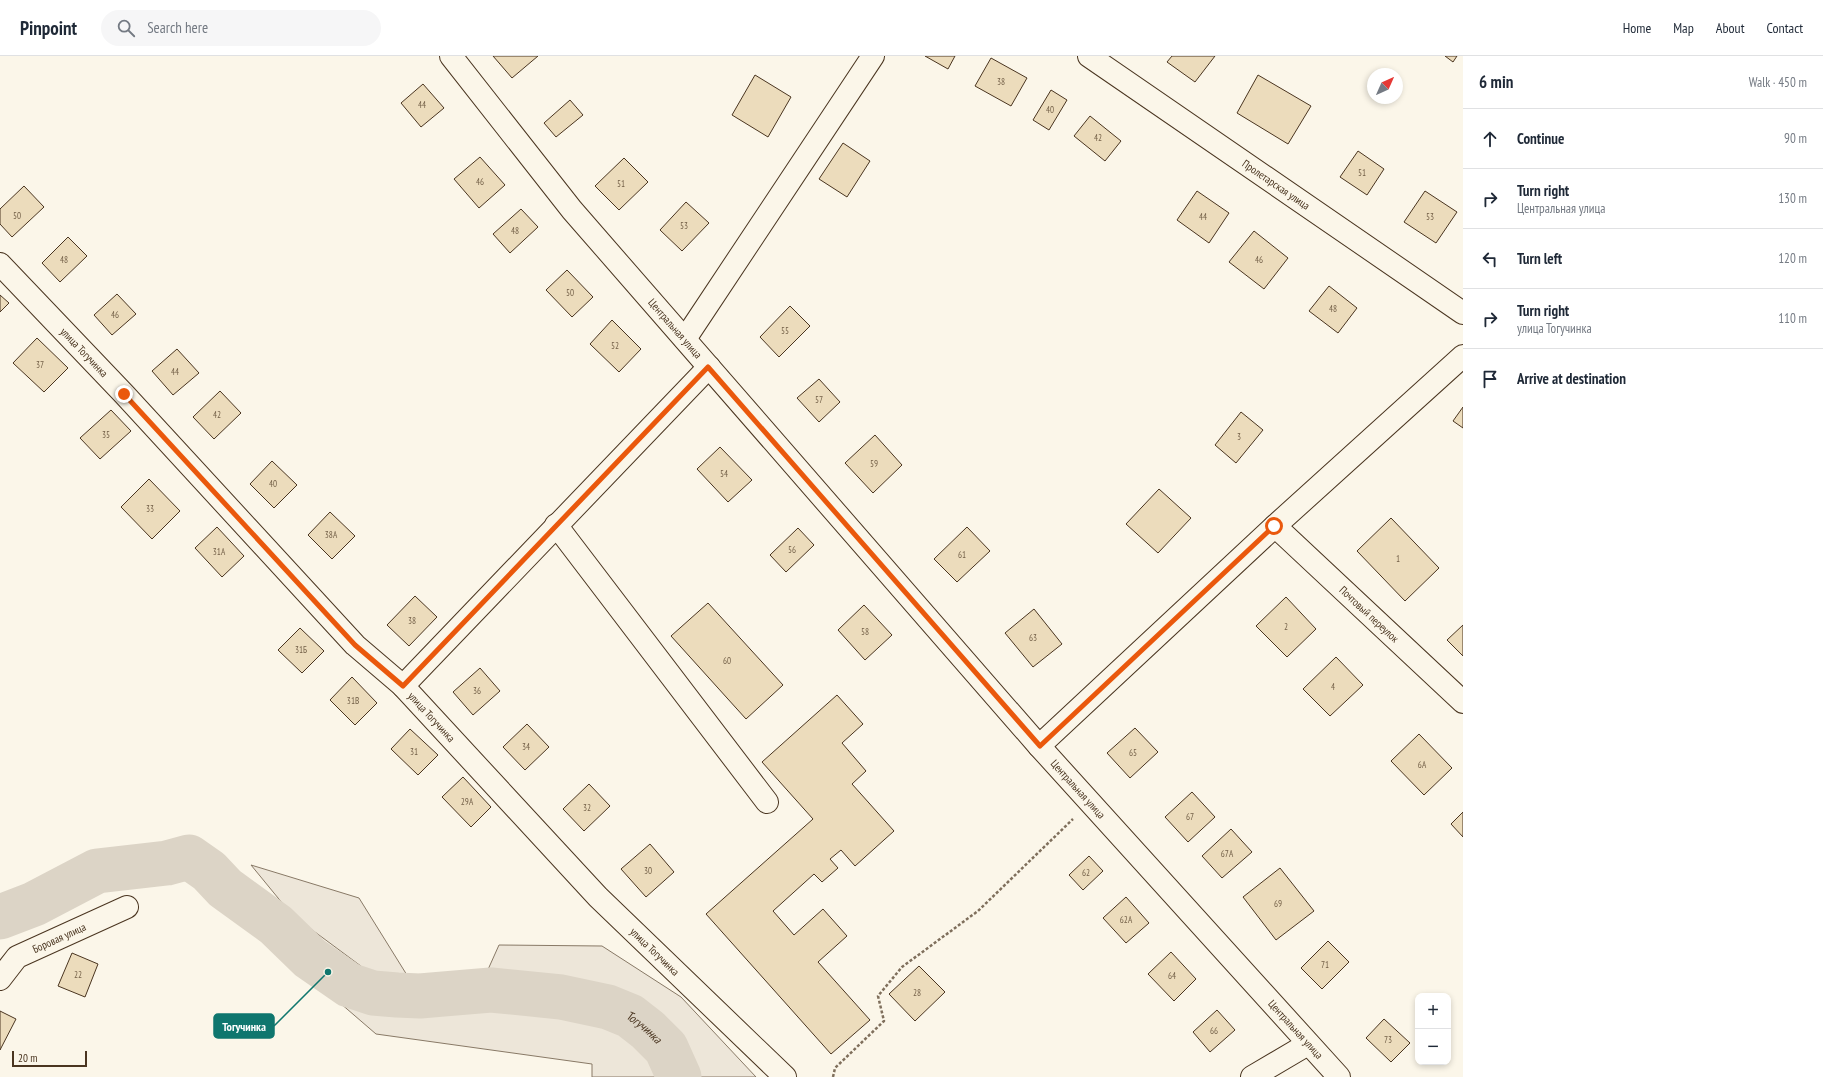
<!DOCTYPE html>
<meta charset="utf-8">
<style>
:root{--surface:#fff;--page:#f6f6f7;--text:#1f2937;--muted:#747a83;--line:#e0e1e3}
body{margin:0;font-family:"PT Sans Narrow",sans-serif;background:var(--page);color:var(--text)}
.controls{position:absolute;right:12px;bottom:12px;display:grid;overflow:hidden;border-radius:8px;box-shadow:0 2px 6px #0003}
.controls button{width:36px;height:36px;display:grid;place-items:center;padding:0;border:0;border-bottom:1px solid var(--line);background:var(--surface);color:var(--text);font:20px sans-serif}
.compass{position:absolute;left:1367px;top:12px;width:36px;height:36px;border-radius:50%;background:var(--surface);box-shadow:0 2px 6px #0003;rotate:45deg}
.scale{position:absolute;left:12px;bottom:10px;width:75px;box-sizing:border-box;padding-left:4px;border:2px solid #4a3520;border-top:0;font-size:11px;line-height:14px;white-space:nowrap;color:#4a3520;-webkit-text-stroke:3px #fbf6e9;paint-order:stroke}
.stop{position:absolute;width:12px;height:12px;margin:-9px;border:3px solid #ea580c;border-radius:50%;background:#fff}
.stop.end{background:#ea580c;border-color:#fff;box-shadow:0 1px 4px #0008}
.list{margin:0;padding:0;list-style:none}
h2{display:flex;justify-content:space-between;align-items:center;height:52px;margin:0;padding:0 16px;font-size:17px}
h2 small{font-size:13px;font-weight:400;color:var(--muted)}
.list li{display:grid;grid-template-columns:26px 1fr auto;gap:12px;align-items:center;box-sizing:border-box;height:60px;padding:0 16px;border-top:1px solid var(--line)}
.list b{display:block;font-size:15px;white-space:nowrap}
.list p{margin:0;font-size:13px;white-space:nowrap;color:var(--muted)}
.list em{font-size:13px;font-style:normal;color:var(--muted)}
.icon{flex:none;width:22px;height:22px;fill:none;stroke:currentColor;stroke-width:2;stroke-linecap:round;stroke-linejoin:round}
.map{position:relative;flex:none;width:1463px;height:1021px;overflow:hidden}
header{display:flex;align-items:center;gap:24px;box-sizing:border-box;height:56px;padding:0 20px;background:var(--surface);border-bottom:1px solid var(--line)}
header strong{font-size:19px}
nav{display:flex;gap:22px;margin-inline-start:auto;font-size:14px}
.search{width:280px;height:36px;background:var(--page);display:flex;align-items:center;gap:10px;box-sizing:border-box;padding:0 14px;border-radius:22px;color:var(--muted);font-size:15px}
main{display:flex}
aside{flex:1;background:var(--surface)}
.map>svg:first-child{display:block}
.green{fill:#ede6d9;stroke:#887966}
.lines{fill:none;stroke-linecap:round;stroke-linejoin:round}
.river{stroke:#dcd4c6;stroke-width:45}
.building{fill:#ecdcbc;stroke:#4a3520}
.minor-casing{stroke:#4a3520;stroke-width:24}
.major-casing{stroke:#4a3520;stroke-width:24}
.path{stroke:#7f6f5c;stroke-width:2.5;stroke-dasharray:3 2;stroke-linecap:butt}
.minor{stroke:#fbf6e9;stroke-width:22}
.major{stroke:#fbf6e9;stroke-width:22}
.route{stroke:#ea580c;stroke-width:5}
.labels{text-anchor:middle;stroke-width:3;stroke-linejoin:round;paint-order:stroke}
.number-label{font-size:9px;fill:#725f47}
.street-label{font-size:11px;fill:#4a3520;stroke:#fbf6e9}
.water-label{font-size:12px;font-style:italic;fill:#4a3520;stroke:#fbf6e9}
.leader{fill:none;stroke:#0f766e;stroke-width:1.5}
.callout-dot{fill:#0f766e;stroke:#fbf6e9;stroke-width:1.5}
.callout{fill:#0f766e;stroke:#0f766e;stroke-width:1.5}
.callout-label{font-size:12px;text-anchor:middle;font-weight:bold;fill:#fff}
</style>
<header>
<strong>Pinpoint</strong>
<div class="search"><svg class="icon" aria-label="search" viewBox="0 0 24 24"><circle cx="10" cy="10" r="6"/><path d="M15 15l6 6"/></svg>Search here</div>
<nav><a>Home</a><a>Map</a><a>About</a><a>Contact</a></nav>
</header>
<main>
<div class="map">
<svg width="1463" height="1021" viewBox="0 0 1463 1021">
<rect width="100%" height="100%" fill="#fbf6e9"/>
<polygon class="green" points="251,809 359,842 420,940 486,918 499,889 602,890 681,941 756,1021 592,1021 592,1008 376,978 318,928 392,949 377,922 292,859"/>
<g class="lines">
<path class="river" id="s1" d="M 0,861 L 34,848 L 97,815 L 167,807 L 189,801 L 209,815 L 225,832 L 276,869 L 310,902 L 349,929 L 373,937 L 397,939 L 420,940 L 491,934 L 561,941 L 608,951 L 630,960 L 648,974 L 666,992 L 679,1021"/>
</g>
<g class="building">
<polygon points="493,0 538,0 512,22"/>
<polygon points="925,0 955,0 948,13"/>
<polygon points="1172,0 1215,0 1195,26 1167,6"/>
<polygon points="1445,0 1457,0 1453,6"/>
<polygon points="991,2 1027,22 1011,50 975,30"/>
<polygon points="755,19 791,41 768,81 732,59"/>
<polygon points="1258,19 1311,50 1288,88 1237,57"/>
<polygon points="423,28 444,52 421,71 401,47"/>
<polygon points="1051,34 1067,44 1049,74 1033,64"/>
<polygon points="570,44 583,59 556,81 544,67"/>
<polygon points="1090,60 1121,85 1105,105 1074,80"/>
<polygon points="843,87 870,105 847,141 819,123"/>
<polygon points="1358,95 1384,113 1367,139 1340,121"/>
<polygon points="480,101 505,129 479,152 454,123"/>
<polygon points="624,102 648,126 619,154 595,130"/>
<polygon points="24,130 44,151 12,181 0,168 0,153"/>
<polygon points="1197,135 1229,157 1209,187 1177,164"/>
<polygon points="1425,135 1457,156 1436,187 1404,166"/>
<polygon points="686,146 709,167 682,195 660,174"/>
<polygon points="521,153 538,171 510,197 493,178"/>
<polygon points="1254,175 1288,202 1264,233 1229,206"/>
<polygon points="68,181 87,200 60,226 42,207"/>
<polygon points="567,214 593,241 572,261 546,234"/>
<polygon points="1329,230 1357,252 1338,277 1309,255"/>
<polygon points="117,238 136,258 112,279 94,259"/>
<polygon points="0,239 9,247 0,256"/>
<polygon points="790,250 810,270 779,301 760,281"/>
<polygon points="612,264 641,293 619,316 590,288"/>
<polygon points="37,282 68,312 44,336 13,307"/>
<polygon points="177,293 199,317 173,339 152,315"/>
<polygon points="819,323 840,346 819,366 797,342"/>
<polygon points="220,335 241,357 214,383 193,361"/>
<polygon points="1463,351 1463,372 1453,365"/>
<polygon points="111,354 131,375 100,403 80,382"/>
<polygon points="1241,356 1263,374 1236,407 1215,389"/>
<polygon points="875,379 902,409 873,437 845,407"/>
<polygon points="720,391 752,424 728,446 697,413"/>
<polygon points="272,405 297,429 274,452 250,428"/>
<polygon points="149,423 180,455 152,483 121,451"/>
<polygon points="1159,433 1191,462 1158,497 1126,468"/>
<polygon points="330,456 355,480 332,503 308,479"/>
<polygon points="1391,462 1439,512 1405,545 1357,495"/>
<polygon points="217,471 244,500 222,521 195,492"/>
<polygon points="967,471 990,495 957,526 934,503"/>
<polygon points="798,472 814,489 786,516 770,499"/>
<polygon points="415,540 437,561 409,590 387,569"/>
<polygon points="1286,541 1316,573 1287,601 1256,570"/>
<polygon points="708,547 783,629 746,663 671,580"/>
<polygon points="864,549 892,579 865,604 838,574"/>
<polygon points="1034,553 1062,588 1033,611 1005,577"/>
<polygon points="1463,569 1463,600 1447,584"/>
<polygon points="300,572 324,595 302,617 278,594"/>
<polygon points="1336,601 1363,629 1330,660 1303,633"/>
<polygon points="480,612 500,635 473,659 453,636"/>
<polygon points="352,621 377,647 355,669 330,644"/>
<polygon points="837,639 863,668 842,687 866,715 852,728 894,775 855,810 841,794 830,803 838,812 822,826 814,818 773,855 794,879 823,853 847,880 818,906 870,964 831,998 706,858 813,763 762,706"/>
<polygon points="527,668 549,691 525,714 503,691"/>
<polygon points="1135,672 1158,696 1130,722 1107,697"/>
<polygon points="410,673 438,699 418,719 391,693"/>
<polygon points="1419,678 1452,712 1424,739 1391,705"/>
<polygon points="463,721 491,751 471,771 442,741"/>
<polygon points="589,728 610,750 584,775 563,753"/>
<polygon points="1192,736 1215,761 1188,786 1165,761"/>
<polygon points="1463,756 1463,781 1451,768"/>
<polygon points="1231,773 1252,796 1222,822 1202,800"/>
<polygon points="650,788 674,816 646,841 621,813"/>
<polygon points="1089,800 1103,815 1083,834 1069,819"/>
<polygon points="1280,812 1314,855 1276,884 1243,841"/>
<polygon points="1126,841 1149,867 1126,887 1103,862"/>
<polygon points="1328,885 1349,906 1322,933 1301,912"/>
<polygon points="1171,896 1196,923 1174,945 1148,918"/>
<polygon points="72,897 98,908 85,941 58,930"/>
<polygon points="919,910 945,936 915,965 889,938"/>
<polygon points="1217,954 1235,974 1210,996 1193,976"/>
<polygon points="0,955 16,963 0,994"/>
<polygon points="1384,963 1410,987 1391,1006 1366,982"/>
</g>
<g class="lines">
<defs>
<g id="minor">
<path id="s2" d="M 1089,0 L 1463,257"/>
<path id="s3" d="M 0,208 L 124,338 L 355,589 L 403,630 L 598,841 L 785,1021"/>
<polyline points="685,283 873,0"/>
<polyline points="556,469 767,746"/>
<path id="s4" d="M 1275,470 L 1463,646"/>
<polyline points="403,630 709,311"/>
<polyline points="1039,690 1275,470 1463,300"/>
<path id="s5" d="M 0,923 L 17,901 L 127,851"/>
<polyline points="1252,1021 1308,988"/>
</g>
<g id="major">
<path id="s6" d="M 451,0 L 572,154 L 1039,690 L 1339,1021"/>
</g>
</defs>
<use href="#minor" class="minor-casing"/>
<use href="#major" class="major-casing"/>
<polyline class="path" points="833,1021 835,1012 884,965 878,940 902,911 978,855 1073,763"/>
<use href="#minor" class="minor"/>
<use href="#major" class="major"/>
</g>
<g class="lines">
<polyline class="route" points="124,338 355,589 403,630 708,311 1040,690 1274,470"/>
</g>
<g class="labels">
<g class="number-label">
<text x="1001" y="29">38</text>
<text x="422" y="52">44</text>
<text x="1050" y="57">40</text>
<text x="1098" y="85">42</text>
<text x="1362" y="120">51</text>
<text x="480" y="129">46</text>
<text x="621" y="131">51</text>
<text x="17" y="163">50</text>
<text x="1203" y="164">44</text>
<text x="1430" y="164">53</text>
<text x="684" y="173">53</text>
<text x="515" y="178">48</text>
<text x="64" y="207">48</text>
<text x="1259" y="207">46</text>
<text x="570" y="240">50</text>
<text x="1333" y="256">48</text>
<text x="115" y="262">46</text>
<text x="785" y="278">55</text>
<text x="615" y="293">52</text>
<text x="40" y="312">37</text>
<text x="175" y="319">44</text>
<text x="819" y="347">57</text>
<text x="217" y="362">42</text>
<text x="106" y="382">35</text>
<text x="1239" y="384">3</text>
<text x="874" y="411">59</text>
<text x="724" y="421">54</text>
<text x="273" y="431">40</text>
<text x="150" y="456">33</text>
<text x="331" y="482">38А</text>
<text x="792" y="497">56</text>
<text x="219" y="499">31А</text>
<text x="962" y="502">61</text>
<text x="1398" y="506">1</text>
<text x="412" y="568">38</text>
<text x="1286" y="574">2</text>
<text x="865" y="579">58</text>
<text x="1033" y="585">63</text>
<text x="301" y="597">31Б</text>
<text x="727" y="608">60</text>
<text x="1333" y="634">4</text>
<text x="477" y="638">36</text>
<text x="353" y="648">31В</text>
<text x="526" y="694">34</text>
<text x="414" y="699">31</text>
<text x="1133" y="700">65</text>
<text x="1422" y="712">6А</text>
<text x="467" y="749">29А</text>
<text x="587" y="755">32</text>
<text x="1190" y="764">67</text>
<text x="1227" y="801">67А</text>
<text x="648" y="818">30</text>
<text x="1086" y="820">62</text>
<text x="1278" y="851">69</text>
<text x="1126" y="867">62А</text>
<text x="1325" y="912">71</text>
<text x="78" y="922">22</text>
<text x="1172" y="923">64</text>
<text x="917" y="940">28</text>
<text x="1214" y="978">66</text>
<text x="1388" y="987">73</text>
</g>
<g class="street-label">
<text dy="4" stroke="none"><textPath href="#s2" startOffset="227">Пролетарская улица</textPath></text>
<text dy="4" stroke="none"><textPath href="#s6" startOffset="353">Центральная улица</textPath></text>
<text dy="4" stroke="none"><textPath href="#s3" startOffset="122">улица Тогучинка</textPath></text>
<text dy="4" stroke="none"><textPath href="#s4" startOffset="129">Почтовый переулок</textPath></text>
<text dy="4" stroke="none"><textPath href="#s3" startOffset="626">улица Тогучинка</textPath></text>
<text dy="4" stroke="none"><textPath href="#s6" startOffset="965">Центральная улица</textPath></text>
<text dy="4" stroke="none"><textPath href="#s5" startOffset="74">Боровая улица</textPath></text>
<text dy="4" stroke="none"><textPath href="#s3" startOffset="950">улица Тогучинка</textPath></text>
<text dy="4" stroke="none"><textPath href="#s6" startOffset="1289">Центральная улица</textPath></text>
</g>
<g class="water-label">
<text dy="4" stroke="none"><textPath href="#s1" startOffset="710">Тогучинка</textPath></text>
</g>
</g>
<path class="leader" d="M328 916L274 970"/>
<circle class="callout-dot" cx="328" cy="916" r="4"/>
<rect class="callout" x="214" y="958" width="60" height="24" rx="4"/>
<g class="callout-label">
<text x="244" y="975">Тогучинка</text>
</g>
</svg>
<div class="controls">
<button>+</button>
<button>−</button>
</div>
<svg class="compass" viewBox="-18 -18 36 36"><path d="M0-13l5 13h-10z" fill="#e53935"/><path d="M0 13l5-13h-10z" fill="#747a83"/></svg>
<div class="scale">20 m</div>
<div class="stop" style="left:1274px;top:470px"></div>
<div class="stop end" style="left:124px;top:338px"></div>
</div>
<aside>
<h2>6 min<small>Walk · 450 m</small></h2>
<ul class="list">
<li><svg class="icon" aria-label="ahead" viewBox="0 0 24 24"><path d="M12 20V5M6 11l6-6 6 6"/></svg><div><b>Continue</b></div><em>90 m</em></li>
<li><svg class="icon" aria-label="right" viewBox="0 0 24 24"><path d="M7 20v-9h11M14 6l5 5-5 5"/></svg><div><b>Turn right</b><p>Центральная улица</p></div><em>130 m</em></li>
<li><svg class="icon" aria-label="left" viewBox="0 0 24 24"><path d="M17 20v-9H6M10 6l-5 5 5 5"/></svg><div><b>Turn left</b></div><em>120 m</em></li>
<li><svg class="icon" aria-label="right" viewBox="0 0 24 24"><path d="M7 20v-9h11M14 6l5 5-5 5"/></svg><div><b>Turn right</b><p>улица Тогучинка</p></div><em>110 m</em></li>
<li><svg class="icon" aria-label="arrive" viewBox="0 0 24 24"><path d="M6 21V4h12l-3 4 3 4H6"/></svg><div><b>Arrive at destination</b></div></li>
</ul>
</aside>
</main>
